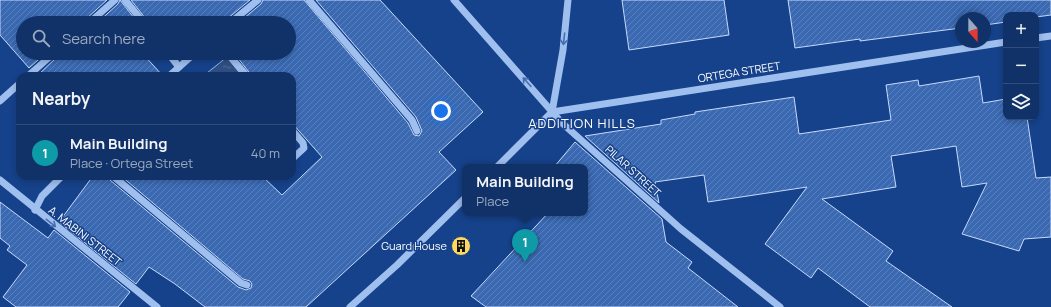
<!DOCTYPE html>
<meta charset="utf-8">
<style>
:root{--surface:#103268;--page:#193a6e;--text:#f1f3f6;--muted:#9caac0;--line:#304d7c;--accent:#ffd95d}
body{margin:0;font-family:Manrope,sans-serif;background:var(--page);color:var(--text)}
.controls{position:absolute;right:12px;top:12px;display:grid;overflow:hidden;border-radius:8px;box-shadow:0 2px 6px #0003}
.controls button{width:36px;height:36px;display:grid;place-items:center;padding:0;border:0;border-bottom:1px solid var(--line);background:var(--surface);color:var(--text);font:20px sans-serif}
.compass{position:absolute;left:955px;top:12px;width:36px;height:36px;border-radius:50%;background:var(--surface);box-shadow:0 2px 6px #0003;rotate:159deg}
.you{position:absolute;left:441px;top:111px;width:14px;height:14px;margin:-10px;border:3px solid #fff;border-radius:50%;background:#1a73e8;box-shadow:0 0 0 6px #1a73e833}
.badge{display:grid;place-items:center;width:26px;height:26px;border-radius:50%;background:var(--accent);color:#fff;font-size:13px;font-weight:700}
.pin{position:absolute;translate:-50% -33px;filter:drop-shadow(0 1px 2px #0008)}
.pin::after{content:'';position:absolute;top:21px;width:14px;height:12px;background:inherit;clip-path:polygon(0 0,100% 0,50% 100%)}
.popup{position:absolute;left:462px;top:164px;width:126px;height:52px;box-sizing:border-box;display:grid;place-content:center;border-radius:8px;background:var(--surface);filter:drop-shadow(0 1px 3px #0005);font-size:13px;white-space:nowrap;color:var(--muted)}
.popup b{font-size:15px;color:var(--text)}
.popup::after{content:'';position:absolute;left:50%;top:100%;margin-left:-8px;border:8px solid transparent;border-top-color:var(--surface)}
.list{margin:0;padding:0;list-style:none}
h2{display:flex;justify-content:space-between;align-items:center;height:52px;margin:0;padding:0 16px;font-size:17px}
h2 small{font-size:13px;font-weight:400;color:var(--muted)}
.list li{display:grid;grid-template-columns:26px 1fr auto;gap:12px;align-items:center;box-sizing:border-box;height:56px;padding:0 16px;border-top:1px solid var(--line)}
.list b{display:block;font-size:15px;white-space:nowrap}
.list p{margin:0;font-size:13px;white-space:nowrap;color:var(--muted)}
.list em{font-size:13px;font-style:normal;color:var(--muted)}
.icon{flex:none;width:22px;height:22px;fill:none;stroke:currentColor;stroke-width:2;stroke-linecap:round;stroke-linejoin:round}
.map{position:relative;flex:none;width:1051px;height:307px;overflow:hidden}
.search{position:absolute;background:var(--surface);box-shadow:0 2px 6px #0003;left:16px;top:16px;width:280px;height:44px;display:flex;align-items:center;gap:10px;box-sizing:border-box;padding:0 14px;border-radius:22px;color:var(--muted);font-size:15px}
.panel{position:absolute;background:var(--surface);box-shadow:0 2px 6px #0003;left:16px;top:72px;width:280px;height:108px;border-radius:12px}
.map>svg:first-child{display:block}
.water{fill:url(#water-ripples);stroke:#91b9f2}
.building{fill:url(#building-hatch);stroke:#c5dafb}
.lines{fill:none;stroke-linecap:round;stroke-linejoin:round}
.minor{stroke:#9fbfef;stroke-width:7}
.oneway{stroke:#466eae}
.labels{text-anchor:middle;stroke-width:3;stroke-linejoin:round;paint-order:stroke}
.street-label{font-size:11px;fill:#fff;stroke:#16428b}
.poi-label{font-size:11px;fill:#fff;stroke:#16428b;text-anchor:end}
.quarter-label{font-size:13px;letter-spacing:1px;fill:#fff;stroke:#16428b}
</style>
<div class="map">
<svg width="1051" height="307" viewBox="0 0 1051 307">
<defs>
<pattern id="water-ripples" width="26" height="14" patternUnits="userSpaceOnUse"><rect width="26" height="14" fill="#305187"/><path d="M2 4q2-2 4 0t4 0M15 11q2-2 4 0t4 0" fill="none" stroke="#4f6b99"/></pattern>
<pattern id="building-hatch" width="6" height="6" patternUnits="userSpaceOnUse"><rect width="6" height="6" fill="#3a69b2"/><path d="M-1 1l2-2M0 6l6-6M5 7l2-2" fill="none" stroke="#5880be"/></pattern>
</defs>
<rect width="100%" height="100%" fill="#16428b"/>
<polygon class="water" points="227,57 242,76 210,76 207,73"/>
<g class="building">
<polygon points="0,0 107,0 86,19 84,23 23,23 23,53 46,53 29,68 0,35"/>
<polygon points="120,0 138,23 97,23 118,4"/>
<polygon points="131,0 250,0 227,19 225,23 149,23"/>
<polygon points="263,0 304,0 408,123 414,135 419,136 422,131 416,117 316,0 380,0 483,112 439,152 456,170 306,307 205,307 175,284 149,267 136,284 59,222 93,176 108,176 110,180 238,287 246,290 251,288 252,284 250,281 243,279 121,176 262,176 282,195 322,157 292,123 292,76 252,76 234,53 289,53 289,23 238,23 261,4"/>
<polygon points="622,0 724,0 729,35 629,50"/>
<polygon points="788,0 1051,0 1051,15 1036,17 1036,15 1006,15 1006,22 985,25 985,18 961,18 961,28 860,41 860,39 795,48"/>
<polygon points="59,53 142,53 163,76 37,76 57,57"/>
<polygon points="979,76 983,103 1006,99 1006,117 1027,117 1036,178 1051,177 1051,237 1024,239 1019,251 962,234 987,183 962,187 956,146 891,156 896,187 822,199 893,251 886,261 952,307 870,307 818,268 811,278 765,244 807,187 708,202 704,175 655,182 659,203 585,136 661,124 661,120 695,114 695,112 794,97 799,134 891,120 886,85 918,80 919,86"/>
<polygon points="575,142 662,219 666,242 692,262 688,268 738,307 486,307 471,296 548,213 585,213 585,167 554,167"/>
<polygon points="0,202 48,238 54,230 130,292 118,307 16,307 3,297 27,265 7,250 10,246 0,238"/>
</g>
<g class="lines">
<g class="minor">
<polyline points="125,0 144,23"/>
<polyline points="309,0 412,120 417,131"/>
<polyline points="454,0 562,123 681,229 780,307"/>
<polyline points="89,23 115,0"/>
<polyline points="230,23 258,0"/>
<polyline points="1036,38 1051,36"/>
<polyline points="168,53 179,67"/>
<polyline points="227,53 247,76"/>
<polyline points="28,76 54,53"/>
<polyline points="169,76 195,53"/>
<polyline points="0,101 20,83"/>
<polyline points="552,112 563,50 568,0"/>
<polyline points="292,130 303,143 304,148 292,159"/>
<polyline points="497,167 552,112 1006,42"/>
<polyline points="113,176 241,283 247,285"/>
<polyline points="0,180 157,307"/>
<polyline points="35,210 42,196 62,176"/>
<polyline points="350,307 397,265 465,198"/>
</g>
</g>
<defs><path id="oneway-shaft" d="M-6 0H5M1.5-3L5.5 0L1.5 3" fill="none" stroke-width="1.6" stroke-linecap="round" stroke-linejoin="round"/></defs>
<g class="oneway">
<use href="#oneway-shaft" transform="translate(564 39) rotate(96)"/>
<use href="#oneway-shaft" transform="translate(527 82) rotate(-132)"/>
<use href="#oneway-shaft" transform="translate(51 223) rotate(38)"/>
</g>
<defs>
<symbol id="building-disc" viewBox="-11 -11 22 22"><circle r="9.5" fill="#ffd95d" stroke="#16428b"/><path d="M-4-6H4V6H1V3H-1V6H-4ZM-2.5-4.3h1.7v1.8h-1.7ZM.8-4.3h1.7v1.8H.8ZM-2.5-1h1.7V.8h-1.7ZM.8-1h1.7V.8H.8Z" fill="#111"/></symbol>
</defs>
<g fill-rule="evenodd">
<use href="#building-disc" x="450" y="235" width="22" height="22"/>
</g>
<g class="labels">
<g class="street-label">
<text transform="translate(739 72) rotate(-9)" y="4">ORTEGA STREET</text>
<text transform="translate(633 171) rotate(42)" y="4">PILAR STREET</text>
<text transform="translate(85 236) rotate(38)" y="4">A. MABINI STREET</text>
</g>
<g class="poi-label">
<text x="447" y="250">Guard House</text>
</g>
<g class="quarter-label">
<text x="582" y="128">ADDITION HILLS</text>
</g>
</g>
</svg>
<div class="controls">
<button>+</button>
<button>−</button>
<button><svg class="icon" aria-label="layers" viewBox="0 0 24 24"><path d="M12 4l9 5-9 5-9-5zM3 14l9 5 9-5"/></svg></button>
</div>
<svg class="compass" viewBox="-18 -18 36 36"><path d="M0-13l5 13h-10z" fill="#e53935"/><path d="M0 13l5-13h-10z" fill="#9caac0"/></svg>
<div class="you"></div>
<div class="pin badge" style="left:525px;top:262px;background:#0f9aa8">1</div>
<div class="popup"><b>Main Building</b>Place</div>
<div class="search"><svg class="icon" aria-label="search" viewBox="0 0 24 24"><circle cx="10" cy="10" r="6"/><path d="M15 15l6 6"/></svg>Search here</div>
<section class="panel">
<h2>Nearby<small></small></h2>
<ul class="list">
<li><span class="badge" style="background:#0f9aa8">1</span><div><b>Main Building</b><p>Place · Ortega Street</p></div><em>40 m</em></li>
</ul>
</section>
</div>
